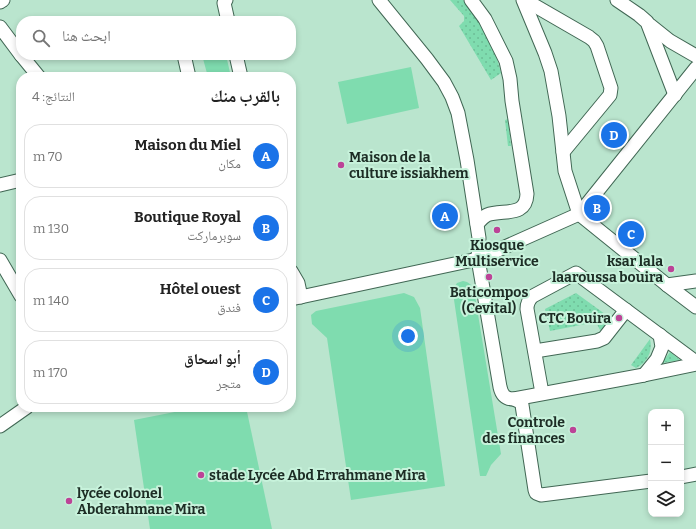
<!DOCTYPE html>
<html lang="ar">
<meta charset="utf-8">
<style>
:root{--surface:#fff;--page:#f2f2f2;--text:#222;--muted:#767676;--line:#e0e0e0;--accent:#1a73e8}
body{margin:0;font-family:Bitter,"Noto Naskh Arabic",serif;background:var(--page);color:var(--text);direction:rtl}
.controls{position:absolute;right:12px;bottom:12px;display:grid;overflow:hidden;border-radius:8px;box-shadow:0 2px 6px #0003}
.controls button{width:36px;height:36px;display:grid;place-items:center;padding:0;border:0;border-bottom:1px solid var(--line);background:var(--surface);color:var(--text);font:20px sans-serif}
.you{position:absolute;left:408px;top:336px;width:14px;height:14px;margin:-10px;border:3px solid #fff;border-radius:50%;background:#1a73e8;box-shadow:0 0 0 6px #1a73e833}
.badge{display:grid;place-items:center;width:26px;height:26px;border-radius:50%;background:var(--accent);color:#fff;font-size:13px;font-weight:700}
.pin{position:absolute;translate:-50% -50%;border:2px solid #fff;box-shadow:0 1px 4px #0006}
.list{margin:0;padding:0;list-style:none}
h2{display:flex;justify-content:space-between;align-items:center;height:52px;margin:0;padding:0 16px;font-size:17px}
h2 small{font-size:13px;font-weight:400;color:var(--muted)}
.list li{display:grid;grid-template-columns:26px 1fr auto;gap:12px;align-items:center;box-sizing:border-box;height:64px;margin:0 8px 8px;padding:0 8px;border:1px solid var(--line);border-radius:16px}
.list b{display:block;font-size:15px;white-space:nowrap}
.list p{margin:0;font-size:13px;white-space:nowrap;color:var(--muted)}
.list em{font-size:13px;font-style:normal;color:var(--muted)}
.icon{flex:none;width:22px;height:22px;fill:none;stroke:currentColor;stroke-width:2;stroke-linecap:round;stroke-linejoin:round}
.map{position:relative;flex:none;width:696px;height:529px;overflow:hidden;direction:ltr}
.search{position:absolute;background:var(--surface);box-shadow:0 2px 6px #0003;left:16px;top:16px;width:280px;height:44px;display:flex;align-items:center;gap:10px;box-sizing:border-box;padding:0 14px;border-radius:16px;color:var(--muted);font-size:15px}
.panel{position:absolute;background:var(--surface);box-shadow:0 2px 6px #0003;left:16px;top:72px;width:280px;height:340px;border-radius:16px;direction:rtl}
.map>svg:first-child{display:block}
.grass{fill:url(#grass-dots)}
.green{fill:#7fdcaf}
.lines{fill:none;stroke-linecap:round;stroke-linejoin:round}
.street-casing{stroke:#416754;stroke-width:15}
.street{stroke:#fff;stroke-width:13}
.poi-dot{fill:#bc4397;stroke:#c7f2db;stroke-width:1.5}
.labels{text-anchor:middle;stroke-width:4;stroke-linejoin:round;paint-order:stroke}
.poi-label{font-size:14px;font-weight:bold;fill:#1d2d25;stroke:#c7f2db;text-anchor:start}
</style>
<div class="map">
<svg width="696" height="529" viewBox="0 0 696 529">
<defs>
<pattern id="grass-dots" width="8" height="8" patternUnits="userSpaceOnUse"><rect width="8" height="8" fill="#7fdcaf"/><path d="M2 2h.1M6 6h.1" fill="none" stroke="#6dbd96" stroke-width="1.8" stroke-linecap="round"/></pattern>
</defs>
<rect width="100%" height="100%" fill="#bae5ce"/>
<g class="grass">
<path d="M 450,0 L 463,0 C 476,16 486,32 494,51 C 497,58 499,66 501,73 L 491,80 L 459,26 L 464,21 L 464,16 Z"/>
<polygon points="508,119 511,146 508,146 505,120"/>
<polygon points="576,293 609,317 610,325 600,330 596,322 550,331 545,309"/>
<path d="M 650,339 C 653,351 647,363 636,368 L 631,365 Z"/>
<polygon points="670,352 680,360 662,363"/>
</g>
<g class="green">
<polygon points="202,55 226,55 231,77 208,77"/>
<polygon points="411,67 419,108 347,124 338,82"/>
<path d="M 463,281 C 469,282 471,284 474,290 L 501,454 L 491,465 L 486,476 L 480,476 L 453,293 L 454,288 L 457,283 Z"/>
<polygon points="404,293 414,297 420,308 445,486 351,500 327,338 312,324 311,315 316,311"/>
<polygon points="200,407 246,407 272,529 150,529 134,420"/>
</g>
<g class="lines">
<defs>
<g id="street">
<polyline points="226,0 224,3 228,21"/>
<path d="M 379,0 L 427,59 L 444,82 L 452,97 L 458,113 L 467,160 L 479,238 L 478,259 L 500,387 C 502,396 506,399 514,399 L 644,375 L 696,364"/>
<path d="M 471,0 L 485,19 L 506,61 L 510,79 L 512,101 L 527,194 C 526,218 503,209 487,215 C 483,217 480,221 477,224"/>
<polyline points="523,0 545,53 551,71 559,116 565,171 579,214 667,285 696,307"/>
<polyline points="525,0 589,37 594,41 597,46 611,88 610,95 563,152"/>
<polyline points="617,0 639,15 647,22 675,95"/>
<polyline points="0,2 3,0"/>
<polyline points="650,25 670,41 696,56"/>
<polyline points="0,27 21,55"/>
<polyline points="21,55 39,77"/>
<polyline points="184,55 189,77"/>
<polyline points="236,55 241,77"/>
<polyline points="0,185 21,180"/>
<polyline points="0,260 21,296"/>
<polyline points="291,271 298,283 301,297"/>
<polyline points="667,285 696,281"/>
<polyline points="291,299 478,259 579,214 696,68"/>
<polyline points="535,351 597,341 604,338 626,310"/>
<polyline points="644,375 657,359 662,347 660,335"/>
<path d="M 542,393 L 527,309 C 527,304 528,300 533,296 L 576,273 L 696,362"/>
<polyline points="514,399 520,402 522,405 535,490 536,493 541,495 651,481"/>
<polyline points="0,426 27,407"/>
<polyline points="681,477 696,474"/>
</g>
</defs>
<use href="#street" class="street-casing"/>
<use href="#street" class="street"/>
</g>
<g class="poi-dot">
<circle cx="341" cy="165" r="4"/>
<circle cx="497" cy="230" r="4"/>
<circle cx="671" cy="269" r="4"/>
<circle cx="489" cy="277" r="4"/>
<circle cx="619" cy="318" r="4"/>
<circle cx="573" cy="430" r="4"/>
<circle cx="201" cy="475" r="4"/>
<circle cx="69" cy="501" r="4"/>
</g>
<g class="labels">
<g class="poi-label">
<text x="349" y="162">Maison de la<tspan x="349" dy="16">culture issiakhem</tspan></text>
<text x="497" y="250" text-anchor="middle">Kiosque<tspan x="497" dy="16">Multiservice</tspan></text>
<text x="663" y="266" text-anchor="end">ksar lala<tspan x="663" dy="16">laaroussa bouira</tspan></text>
<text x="489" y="297" text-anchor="middle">Baticompos<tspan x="489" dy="16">(Cevital)</tspan></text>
<text x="611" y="323" text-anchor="end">CTC Bouira</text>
<text x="565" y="427" text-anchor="end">Controle<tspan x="565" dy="16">des finances</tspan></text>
<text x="209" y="480">stade Lycée Abd Errahmane Mira</text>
<text x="77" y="498">lycée colonel<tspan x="77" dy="16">Abderahmane Mira</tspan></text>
</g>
</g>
</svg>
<div class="controls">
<button>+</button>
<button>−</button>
<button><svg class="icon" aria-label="layers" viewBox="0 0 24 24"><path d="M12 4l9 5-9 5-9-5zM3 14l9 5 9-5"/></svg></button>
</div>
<div class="you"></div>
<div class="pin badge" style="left:445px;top:216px">A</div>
<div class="pin badge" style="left:597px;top:208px">B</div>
<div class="pin badge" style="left:631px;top:234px">C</div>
<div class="pin badge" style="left:614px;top:135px">D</div>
<div class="search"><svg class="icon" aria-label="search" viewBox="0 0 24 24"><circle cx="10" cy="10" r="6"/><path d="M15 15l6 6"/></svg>ابحث هنا</div>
<section class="panel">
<h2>بالقرب منك<small>النتائج: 4</small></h2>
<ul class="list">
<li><span class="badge">A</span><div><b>Maison du Miel</b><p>مكان</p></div><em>70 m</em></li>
<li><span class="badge">B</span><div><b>Boutique Royal</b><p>سوبرماركت</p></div><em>130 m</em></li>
<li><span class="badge">C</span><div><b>Hôtel ouest</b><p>فندق</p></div><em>140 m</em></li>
<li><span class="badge">D</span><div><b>أبو اسحاق</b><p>متجر</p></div><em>170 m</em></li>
</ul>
</section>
</div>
